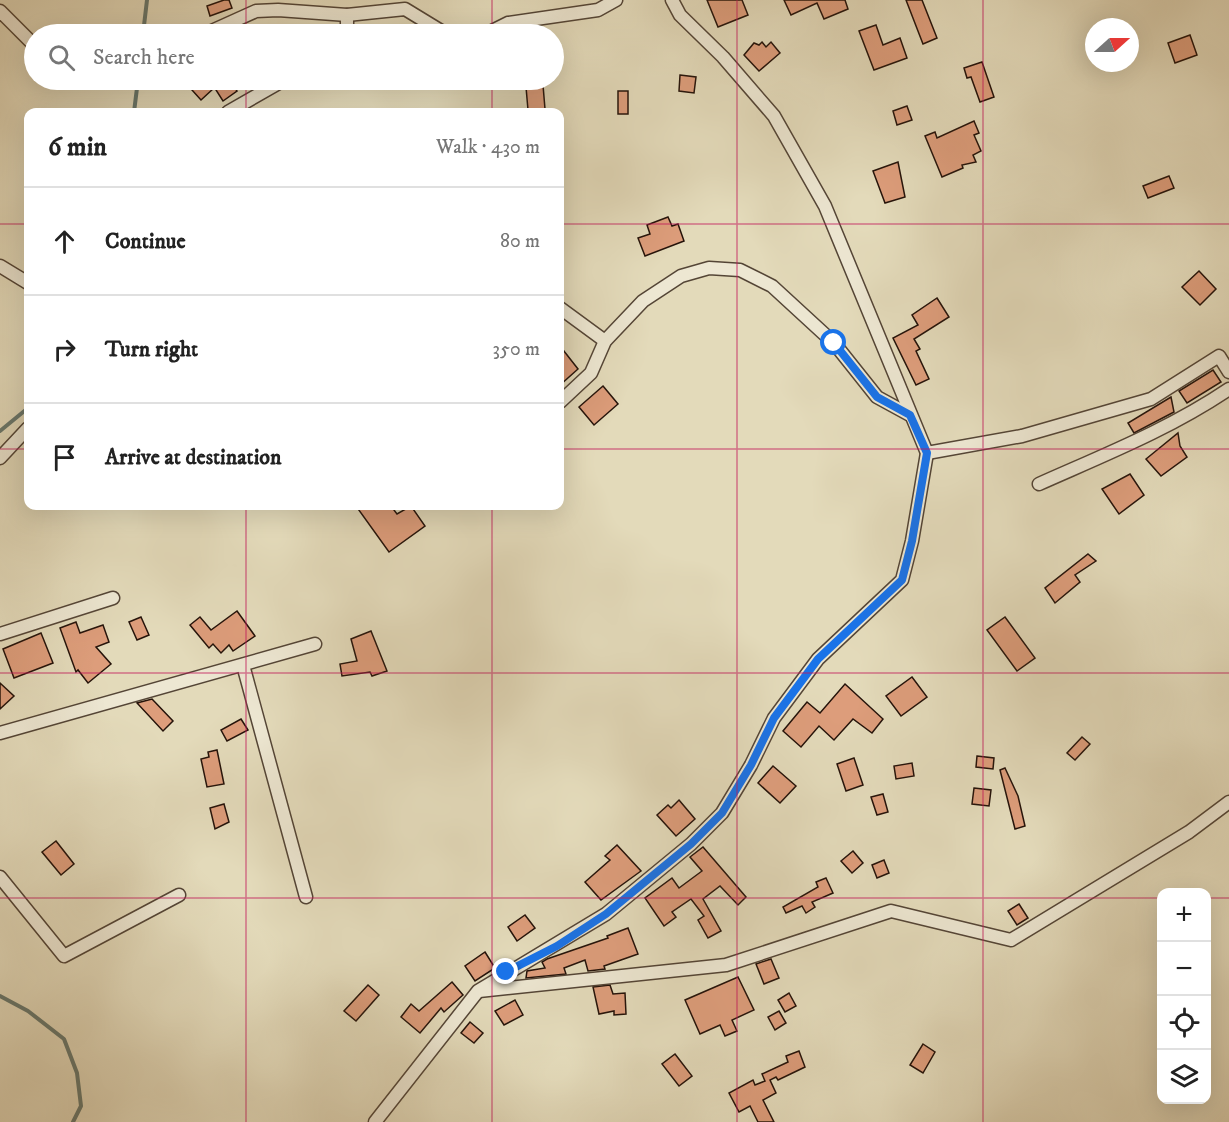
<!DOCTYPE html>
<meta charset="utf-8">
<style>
:root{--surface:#fff;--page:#f2f2f2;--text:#222;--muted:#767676;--line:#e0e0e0}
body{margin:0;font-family:"IM FELL DW Pica",serif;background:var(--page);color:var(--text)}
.controls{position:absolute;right:18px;bottom:18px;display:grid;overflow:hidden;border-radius:12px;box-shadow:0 6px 24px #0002}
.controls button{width:54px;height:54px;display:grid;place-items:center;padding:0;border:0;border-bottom:2px solid var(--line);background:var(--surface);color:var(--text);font:30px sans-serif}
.compass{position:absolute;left:1085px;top:18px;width:54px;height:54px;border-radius:50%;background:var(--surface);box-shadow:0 6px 24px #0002;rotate:69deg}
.stop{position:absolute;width:18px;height:18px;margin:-14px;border:4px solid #1a73e8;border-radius:50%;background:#fff}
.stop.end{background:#1a73e8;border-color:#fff;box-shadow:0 2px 6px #0008}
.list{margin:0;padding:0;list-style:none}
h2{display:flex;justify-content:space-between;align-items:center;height:78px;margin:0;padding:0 24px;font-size:26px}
h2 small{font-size:20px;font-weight:400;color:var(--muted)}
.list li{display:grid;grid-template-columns:39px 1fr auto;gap:18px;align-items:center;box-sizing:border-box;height:108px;padding:0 24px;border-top:2px solid var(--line)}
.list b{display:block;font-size:22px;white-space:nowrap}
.list em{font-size:20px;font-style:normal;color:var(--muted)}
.icon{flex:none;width:33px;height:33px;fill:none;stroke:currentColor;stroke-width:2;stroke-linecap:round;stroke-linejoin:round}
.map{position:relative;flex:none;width:1229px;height:1122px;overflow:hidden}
.search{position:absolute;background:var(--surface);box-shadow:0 6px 24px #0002;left:24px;top:24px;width:540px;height:66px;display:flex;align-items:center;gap:15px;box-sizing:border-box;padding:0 21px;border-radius:33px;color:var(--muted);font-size:22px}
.panel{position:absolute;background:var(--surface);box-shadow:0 6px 24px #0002;left:24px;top:108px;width:540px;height:402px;border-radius:12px}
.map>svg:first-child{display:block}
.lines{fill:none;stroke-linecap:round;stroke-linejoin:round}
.stream{stroke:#68786d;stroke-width:4}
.building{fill:#dd9d7b;stroke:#25130a;stroke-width:1.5}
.minor-casing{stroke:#544536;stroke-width:15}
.minor{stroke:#ede7d2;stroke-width:12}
.route{stroke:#1a73e8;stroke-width:8}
.grid{fill:none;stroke:#c2185b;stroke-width:1.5;stroke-opacity:0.55}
</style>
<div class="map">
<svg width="1229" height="1122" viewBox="0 0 1229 1122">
<rect width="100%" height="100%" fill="#e3daba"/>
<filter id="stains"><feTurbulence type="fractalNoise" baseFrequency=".00333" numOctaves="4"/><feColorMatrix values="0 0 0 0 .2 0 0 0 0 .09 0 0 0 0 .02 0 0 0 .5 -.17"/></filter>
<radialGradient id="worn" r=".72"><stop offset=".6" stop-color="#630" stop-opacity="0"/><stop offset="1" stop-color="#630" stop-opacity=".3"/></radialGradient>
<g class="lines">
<g class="stream">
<polyline points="143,34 147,0"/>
<polyline points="134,112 138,80"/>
<polyline points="0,431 28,408"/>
<polyline points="0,996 28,1011 64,1039 77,1073 81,1106 73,1122"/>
</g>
</g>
<g class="building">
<polygon points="224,0 229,0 232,8 210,16 207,6"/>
<polygon points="707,0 742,0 748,15 718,27"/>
<polygon points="784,0 845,0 848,9 824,19 817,3 791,15"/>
<polygon points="906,0 922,0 937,38 923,44"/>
<polygon points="876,25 883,45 900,38 907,58 874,70 859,31"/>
<polygon points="1190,35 1197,55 1175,63 1168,43"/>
<polygon points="762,42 766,47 771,42 780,53 759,71 744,55 754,43 759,45"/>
<polygon points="982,62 994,97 980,102 971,77 967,78 964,68"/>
<polygon points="680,75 696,77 694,93 679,91"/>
<polygon points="193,80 206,80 214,88 201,100 192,90 196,85"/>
<polygon points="230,80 237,91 223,101 216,90"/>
<polygon points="543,85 545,109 528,110 526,87"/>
<rect x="618" y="91" width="10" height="23"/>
<polygon points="907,106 912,120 897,125 893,111"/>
<polygon points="974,121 979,133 974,135 981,151 973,155 976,162 962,165 963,168 942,177 925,136 935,132 937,138"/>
<polygon points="898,162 905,197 885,203 873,171"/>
<polygon points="1169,176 1174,188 1148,198 1143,186"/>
<polygon points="668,217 672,226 678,224 684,241 645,256 638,238 650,234 647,225"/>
<polygon points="1199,271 1216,289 1200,305 1182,287"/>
<polygon points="937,298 949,317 914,339 920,349 916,351 929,379 916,385 893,338 918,325 912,315"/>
<polygon points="560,346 578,369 560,385"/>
<polygon points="1213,370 1221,382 1187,403 1179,391"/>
<polygon points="603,386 618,404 594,425 579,407"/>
<polygon points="1171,397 1174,412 1134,433 1128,423"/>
<polygon points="1178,433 1180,446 1187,457 1161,476 1146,459"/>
<polygon points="1130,474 1144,495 1119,514 1102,489"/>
<polygon points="356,506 391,506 397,514 411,506 425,526 389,552"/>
<polygon points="1088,554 1096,561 1075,575 1080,582 1055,603 1045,588"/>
<polygon points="237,611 255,636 233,651 229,645 221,653 213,644 209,648 190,625 200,617 211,630"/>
<polygon points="141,617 149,635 137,640 129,622"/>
<polygon points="1005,617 1035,658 1017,671 987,630"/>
<polygon points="76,622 80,633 103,625 109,642 96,647 111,664 88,683 78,670 76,672 60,628"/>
<polygon points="371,631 387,671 372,676 370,672 342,676 340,664 357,661 351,639"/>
<polygon points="41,633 53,663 14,678 3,649"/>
<polygon points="912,677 927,697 901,716 886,696"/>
<polygon points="0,683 14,696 0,709"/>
<polygon points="845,684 883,719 872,733 853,719 834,740 819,726 801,747 783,731 807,702 820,713"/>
<polygon points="152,699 173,721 163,731 137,703"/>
<polygon points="241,719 248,730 227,741 221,730"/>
<polygon points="1082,737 1090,744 1075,760 1067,753"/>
<polygon points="217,750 224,784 207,787 201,759 209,757 208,752"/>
<polygon points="977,756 994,758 993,769 976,767"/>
<polygon points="854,758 863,785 846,791 837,764"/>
<polygon points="912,763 914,776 896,779 894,766"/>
<polygon points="773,766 796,786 780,803 758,783"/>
<polygon points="1005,768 1018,796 1025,826 1015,829 1000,770"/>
<polygon points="974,788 991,790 989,806 972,804"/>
<polygon points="883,794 888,812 877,815 871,797"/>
<polygon points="679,800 695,819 676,836 657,815 668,805 671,808"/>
<polygon points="224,804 229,822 215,829 210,808"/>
<polygon points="56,841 74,864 61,875 42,852"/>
<polygon points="617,845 641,871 601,900 585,882 610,860 605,856"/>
<polygon points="703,847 746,897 738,905 720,886 703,899 721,931 708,938 698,920 704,916 691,899 672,912 676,917 664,926 645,898 672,878 679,888 702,871 690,857"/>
<polygon points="853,851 863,863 852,873 841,861"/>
<polygon points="884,860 889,873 877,878 872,865"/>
<polygon points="826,878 833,893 812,902 815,907 806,913 802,906 786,913 783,907 818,887 816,882"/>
<polygon points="1019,904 1028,918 1017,925 1008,911"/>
<polygon points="525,915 535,928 517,941 508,927"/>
<polygon points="628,928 638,954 604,966 605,969 588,971 585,960 564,968 566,974 526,978 527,971 545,968 542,962 547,959 608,938 607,936"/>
<polygon points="485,952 495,968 475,981 465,966"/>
<polygon points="771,959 779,978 764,984 756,964"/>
<polygon points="738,977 754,1010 732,1020 737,1031 725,1036 720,1025 700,1034 685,1000"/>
<polygon points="452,982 463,995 444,1012 441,1008 420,1033 401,1017 411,1004 419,1011"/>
<polygon points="368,985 379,995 356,1021 344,1011"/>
<polygon points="610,985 613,994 625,993 626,1014 614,1015 614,1011 599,1014 593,987"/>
<polygon points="789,993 796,1006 785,1012 778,1000"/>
<polygon points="515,1000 523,1015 504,1025 495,1011"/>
<polygon points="779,1011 786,1023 775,1030 768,1017"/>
<polygon points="470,1022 483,1033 474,1043 461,1033"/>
<polygon points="923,1044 935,1052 923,1073 910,1065"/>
<polygon points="799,1051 805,1067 778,1080 776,1077 770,1080 776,1093 763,1100 774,1122 758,1122 750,1106 739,1112 729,1093 753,1080 755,1085 765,1081 762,1074 788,1062 786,1056"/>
<polygon points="675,1054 692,1076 679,1086 662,1064"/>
</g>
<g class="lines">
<defs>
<g id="minor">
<polyline points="0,11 34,45"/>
<polyline points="347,15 347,34"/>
<polyline points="205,34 256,11 278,10 347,15 405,9 446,34"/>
<polyline points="486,34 508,23 598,10 616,0"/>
<polyline points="228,112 284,80"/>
<polyline points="0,266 28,283"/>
<polyline points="560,308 605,341"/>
<polyline points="560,402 591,373 605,341 643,301 681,276 709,268 740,270 772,286 834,343 877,397 910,415"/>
<polyline points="927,453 1022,436 1151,399 1219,356 1229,372"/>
<polyline points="0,458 28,428"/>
<path d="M 1039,484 C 1104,455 1170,429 1229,389"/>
<polyline points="0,634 113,598"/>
<polyline points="243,665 306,897"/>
<polyline points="0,733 315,644"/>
<polyline points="0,877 64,956 179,895"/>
<polyline points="479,991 726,965 891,911 1011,940 1189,832 1229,802"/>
<polyline points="375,1122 478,991 606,914 691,844 722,813 751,765 774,718 818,659 902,580 912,541 927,453 825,206 774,116 723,57 680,15 672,0"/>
</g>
</defs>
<use href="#minor" class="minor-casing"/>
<use href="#minor" class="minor"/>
</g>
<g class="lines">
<polyline class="route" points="506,972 557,946 606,914 691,844 722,813 751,765 774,718 818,659 902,580 912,541 927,453 910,415 877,397 834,343"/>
</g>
<path class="grid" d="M 246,0 L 246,34M 492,0 L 492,34M 737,0 L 737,1122M 983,0 L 983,1122M 246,80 L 246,112M 492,80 L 492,112M 0,224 L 28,224M 560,224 L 1229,224M 0,449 L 28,449M 560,449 L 1229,449M 246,506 L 246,1122M 492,506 L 492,1122M 0,673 L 1229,673M 0,898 L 1162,898M 1206,898 L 1229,898"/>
<rect width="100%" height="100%" filter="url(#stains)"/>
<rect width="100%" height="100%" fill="url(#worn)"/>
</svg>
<div class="controls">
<button>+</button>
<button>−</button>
<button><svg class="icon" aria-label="locate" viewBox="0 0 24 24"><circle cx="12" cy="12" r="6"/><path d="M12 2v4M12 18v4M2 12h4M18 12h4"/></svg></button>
<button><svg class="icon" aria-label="layers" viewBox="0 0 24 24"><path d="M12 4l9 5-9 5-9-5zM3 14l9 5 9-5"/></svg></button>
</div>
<svg class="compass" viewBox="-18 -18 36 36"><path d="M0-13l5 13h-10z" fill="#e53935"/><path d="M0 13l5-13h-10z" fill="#767676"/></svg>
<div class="stop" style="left:834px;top:343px"></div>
<div class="stop end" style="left:506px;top:972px"></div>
<div class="search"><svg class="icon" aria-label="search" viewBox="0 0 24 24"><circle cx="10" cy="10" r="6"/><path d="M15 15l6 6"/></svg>Search here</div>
<section class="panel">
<h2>6 min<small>Walk · 430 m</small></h2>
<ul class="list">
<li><svg class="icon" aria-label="ahead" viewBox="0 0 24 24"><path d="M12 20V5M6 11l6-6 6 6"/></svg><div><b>Continue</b></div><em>80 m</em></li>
<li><svg class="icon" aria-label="right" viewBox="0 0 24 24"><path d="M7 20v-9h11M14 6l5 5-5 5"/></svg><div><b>Turn right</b></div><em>350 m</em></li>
<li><svg class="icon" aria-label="arrive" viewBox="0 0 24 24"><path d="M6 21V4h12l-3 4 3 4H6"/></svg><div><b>Arrive at destination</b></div></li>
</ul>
</section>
</div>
